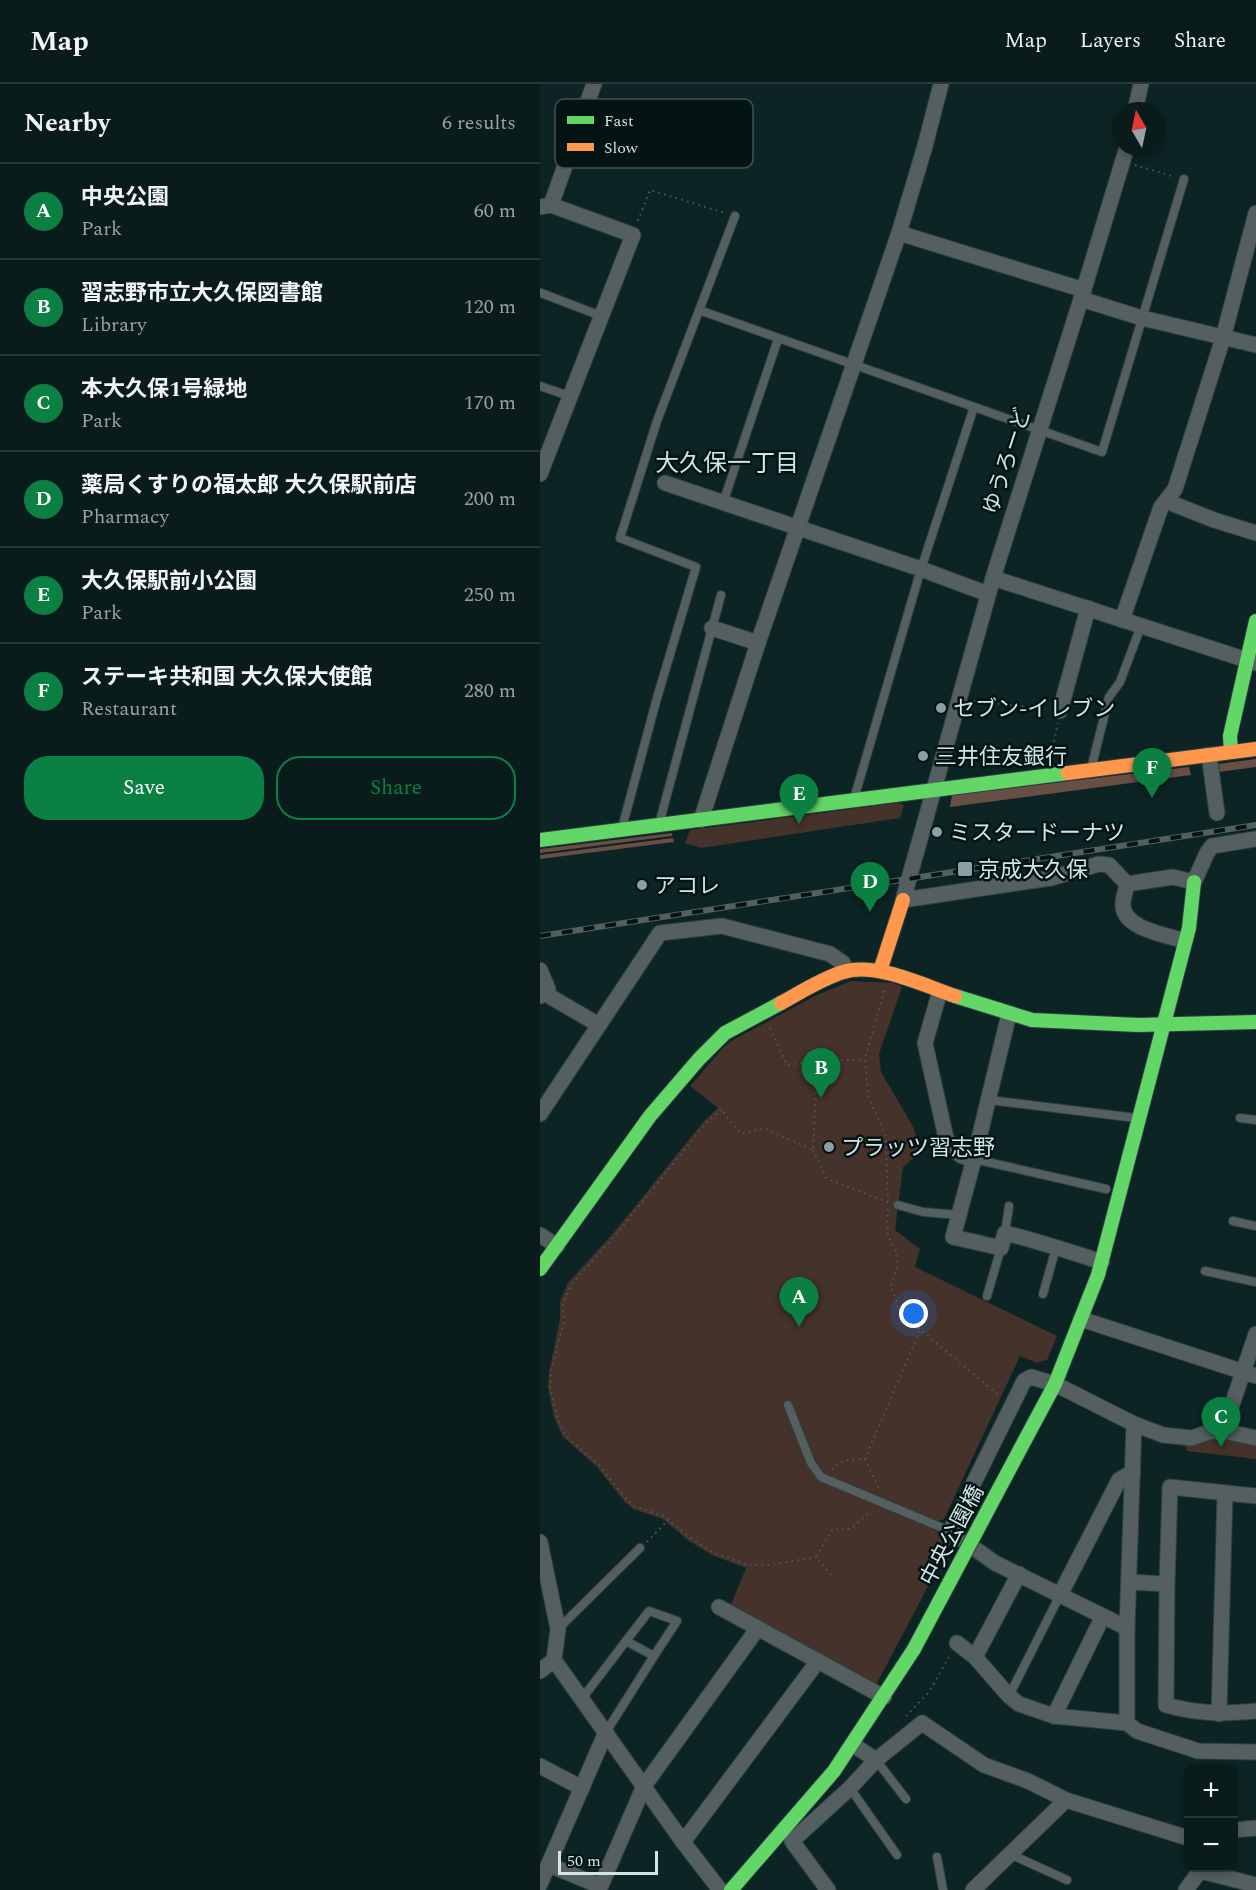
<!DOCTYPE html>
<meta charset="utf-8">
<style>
:root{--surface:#091b1b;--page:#172828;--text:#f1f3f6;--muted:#99a1a3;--line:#29393a;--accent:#0b8043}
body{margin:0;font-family:Spectral,"Noto Sans JP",serif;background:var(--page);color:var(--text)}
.controls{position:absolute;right:18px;bottom:18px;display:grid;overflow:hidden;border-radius:12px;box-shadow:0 3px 9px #0003}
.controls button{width:54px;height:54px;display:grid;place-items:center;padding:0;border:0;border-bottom:2px solid var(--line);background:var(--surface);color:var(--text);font:30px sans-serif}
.compass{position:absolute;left:572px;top:18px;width:54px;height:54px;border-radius:50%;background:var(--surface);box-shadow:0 3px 9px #0003;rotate:351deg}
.scale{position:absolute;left:18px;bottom:15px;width:100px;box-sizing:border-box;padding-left:6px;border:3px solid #d0e5e5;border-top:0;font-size:16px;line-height:21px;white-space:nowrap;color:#d0e5e5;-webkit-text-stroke:4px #041313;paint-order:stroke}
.you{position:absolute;left:374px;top:1230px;width:21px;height:21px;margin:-15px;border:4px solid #fff;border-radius:50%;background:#1a73e8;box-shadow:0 0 0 9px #1a73e833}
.badge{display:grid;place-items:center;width:39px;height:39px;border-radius:50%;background:var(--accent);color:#fff;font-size:20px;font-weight:700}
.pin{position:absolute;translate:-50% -50px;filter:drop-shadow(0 2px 3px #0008)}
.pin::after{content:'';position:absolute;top:32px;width:21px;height:18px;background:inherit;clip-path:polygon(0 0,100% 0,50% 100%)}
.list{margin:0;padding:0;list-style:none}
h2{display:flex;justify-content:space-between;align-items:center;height:78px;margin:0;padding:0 24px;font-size:26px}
h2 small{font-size:20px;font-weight:400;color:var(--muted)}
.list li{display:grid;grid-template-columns:39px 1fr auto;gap:18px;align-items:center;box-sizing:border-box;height:96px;padding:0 24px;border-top:2px solid var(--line)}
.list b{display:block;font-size:22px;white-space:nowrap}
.list p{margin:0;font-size:20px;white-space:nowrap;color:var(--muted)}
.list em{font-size:20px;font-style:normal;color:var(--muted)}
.actions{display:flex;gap:12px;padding:18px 24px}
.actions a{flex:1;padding:14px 0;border:2px solid var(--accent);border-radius:24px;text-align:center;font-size:21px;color:var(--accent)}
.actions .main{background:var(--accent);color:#fff}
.map{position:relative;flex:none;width:716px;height:1806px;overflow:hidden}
header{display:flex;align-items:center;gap:36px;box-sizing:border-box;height:84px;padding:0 30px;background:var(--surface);border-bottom:2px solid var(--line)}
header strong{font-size:28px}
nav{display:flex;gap:33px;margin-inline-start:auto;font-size:21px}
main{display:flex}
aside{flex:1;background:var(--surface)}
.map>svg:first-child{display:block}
.green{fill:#45322b}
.forest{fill:#694e45}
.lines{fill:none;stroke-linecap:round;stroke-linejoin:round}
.lane-casing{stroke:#2d4141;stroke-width:10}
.street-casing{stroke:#2d4141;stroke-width:17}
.fast-casing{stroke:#2d4141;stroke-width:16}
.slow-casing{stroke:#2d4141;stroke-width:16}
.path{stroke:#4f5b5b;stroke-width:2;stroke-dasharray:1.5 4.5;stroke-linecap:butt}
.lane{stroke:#555f5f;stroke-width:8}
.street{stroke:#555f5f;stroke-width:15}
.fast{stroke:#63d668;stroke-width:14}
.slow{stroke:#ff974d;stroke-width:14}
.rail-casing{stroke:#546060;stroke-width:6}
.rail{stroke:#041313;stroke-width:4;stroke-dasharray:11;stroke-linecap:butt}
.fast-bridge-casing{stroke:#2d4141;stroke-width:16;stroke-linecap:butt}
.fast-bridge{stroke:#63d668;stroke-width:14}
.poi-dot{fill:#8ba1a1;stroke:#041313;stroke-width:2}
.labels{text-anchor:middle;stroke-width:5;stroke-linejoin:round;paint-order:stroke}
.street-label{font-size:22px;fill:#d0e5e5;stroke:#041313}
.poi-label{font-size:22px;fill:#d0e5e5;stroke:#041313;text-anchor:start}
.neighbourhood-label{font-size:24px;fill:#d0e5e5;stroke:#041313}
.key{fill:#041313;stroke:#415252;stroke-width:1.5}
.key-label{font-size:16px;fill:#d0e5e5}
</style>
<header>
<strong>Map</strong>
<nav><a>Map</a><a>Layers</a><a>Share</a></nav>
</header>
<main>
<aside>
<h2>Nearby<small>6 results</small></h2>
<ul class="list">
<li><span class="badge">A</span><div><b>中央公園</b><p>Park</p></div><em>60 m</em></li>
<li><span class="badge">B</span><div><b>習志野市立大久保図書館</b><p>Library</p></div><em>120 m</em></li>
<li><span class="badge">C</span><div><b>本大久保1号緑地</b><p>Park</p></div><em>170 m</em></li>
<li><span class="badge">D</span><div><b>薬局くすりの福太郎 大久保駅前店</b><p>Pharmacy</p></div><em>200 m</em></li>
<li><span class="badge">E</span><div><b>大久保駅前小公園</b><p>Park</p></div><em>250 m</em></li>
<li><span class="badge">F</span><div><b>ステーキ共和国 大久保大使館</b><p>Restaurant</p></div><em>280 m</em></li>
</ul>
<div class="actions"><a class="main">Save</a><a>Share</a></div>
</aside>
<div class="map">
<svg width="716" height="1806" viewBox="0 0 716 1806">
<rect width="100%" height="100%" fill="#0c2424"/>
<g class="green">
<polygon points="358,719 364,721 360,734 161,764 145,759 150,746"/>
<polygon points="311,897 353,899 362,903 339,970 341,988 374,1044 380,1069 363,1083 355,1146 380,1165 375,1183 517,1252 507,1276 497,1279 480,1272 404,1435 398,1437 394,1446 414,1453 336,1601 190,1523 206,1484 172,1471 149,1457 123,1435 93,1425 85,1418 56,1382 23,1353 14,1333 8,1303 9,1288 20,1235 20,1218 28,1199 76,1146 164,1037 178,1024 150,1002 183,964 193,956 275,912"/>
<polygon points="686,1353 716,1359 716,1375 647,1367 644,1358"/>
</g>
<g class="forest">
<polygon points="716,675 716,683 679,688 678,680"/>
<polygon points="649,683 651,691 410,723 412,711"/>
<polygon points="132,749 132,752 0,769 0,765"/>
<polygon points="133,754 134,758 0,775 0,771"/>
</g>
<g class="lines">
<defs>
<g id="lane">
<polyline points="1,209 61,232"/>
<polyline points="159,226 562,368 644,95"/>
<polyline points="0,302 29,312"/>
<polyline points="183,419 238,255"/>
<polyline points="551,685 569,613 580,598 601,542"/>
<polyline points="314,715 381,485 434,323"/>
<polyline points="119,740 181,511"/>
<polyline points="82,744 117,614 156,483 80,454 117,337 195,132"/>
<polyline points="449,1016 596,1034"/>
<polyline points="700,1034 716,1036"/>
<polyline points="434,1075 566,1105"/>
<polyline points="358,1121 383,1128 419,1131"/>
<polyline points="693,1137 716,1142"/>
<polyline points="465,1149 469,1122"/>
<polyline points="665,1187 716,1198"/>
<polyline points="503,1210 516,1164"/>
<polyline points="447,1212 461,1164"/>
<polyline points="248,1321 271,1379 281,1393 410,1447"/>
<polyline points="18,1545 100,1464"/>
<polyline points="86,1557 109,1527 137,1537 114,1572"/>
<polyline points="469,1612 520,1511"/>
<polyline points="41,1616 86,1557 114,1572 66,1648"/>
<polyline points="336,1676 366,1715"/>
<polyline points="310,1704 357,1771"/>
<polyline points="470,1770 527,1796"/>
<polyline points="397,1773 403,1806"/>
</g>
<g id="street">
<polyline points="595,27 601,0"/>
<polyline points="587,63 541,215 453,494 363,816 511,794 559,780 569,781 587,800"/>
<polyline points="0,123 11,121 54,0"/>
<polyline points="359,149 544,206"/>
<polyline points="541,215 602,234 716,261"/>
<polyline points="0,390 93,151 11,121"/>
<polyline points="125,399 381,485 448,510"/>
<polyline points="626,417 674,436 716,449"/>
<polyline points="453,494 716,579"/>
<polyline points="582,536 621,423 635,405 683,254 716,129"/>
<polyline points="172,544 218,559"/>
<polyline points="520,627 548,524"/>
<polyline points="669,671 677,729"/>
<polyline points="161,736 218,559 359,149 385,62 401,0"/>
<polyline points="587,800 633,793 654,798 667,769 672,762 716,755"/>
<path d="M 587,800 C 586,807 583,813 583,820 C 582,845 627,851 645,857"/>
<path d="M 400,907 L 385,959 L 406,1054 C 412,1067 421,1074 434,1075"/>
<polyline points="4,909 59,941"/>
<polyline points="0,912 8,905 0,886"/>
<path d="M 469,930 L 434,1075 L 413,1153 L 461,1164 L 465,1149 C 498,1157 530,1168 562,1178"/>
<polyline points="0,1030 120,849 182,842 290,870 303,879 306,887"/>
<polyline points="0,1151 17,1162"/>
<polyline points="541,1235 716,1292"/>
<polyline points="594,1340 587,1544 587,1639 597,1647 658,1667 716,1668"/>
<polyline points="683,1347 716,1250"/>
<path d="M 716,1412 L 630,1403 L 627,1500 L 626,1621 C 658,1630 683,1630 716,1627"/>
<polyline points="0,1458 18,1545 14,1576 143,1758 180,1806"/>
<polyline points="589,1498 627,1500"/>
<polyline points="520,1511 579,1396 593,1388"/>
<polyline points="179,1523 344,1613"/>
<polyline points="587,1544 455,1479 410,1447 484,1297 491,1293 515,1300 594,1340 623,1351 652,1354 669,1348 683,1347 716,1354"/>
<polyline points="417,1559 435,1573 469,1612 479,1620 514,1632 587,1639"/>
<polyline points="435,1573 479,1490"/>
<polyline points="0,1587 14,1576"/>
<polyline points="679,1630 685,1409"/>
<polyline points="514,1632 563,1532"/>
<polyline points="312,1660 336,1676 382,1639 444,1681 488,1697 526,1716 648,1754"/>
<polyline points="0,1682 42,1704"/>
<polyline points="694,1746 716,1744"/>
<polyline points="143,1758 278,1577"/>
<polyline points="9,1781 60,1802"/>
<polyline points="660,1787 716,1801"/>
<polyline points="0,1800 66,1648"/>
<polyline points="59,1806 104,1702 218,1544"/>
<polyline points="288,1806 252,1757 310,1704 336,1676"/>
<polyline points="433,1806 526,1716"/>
<polyline points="646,1806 662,1784"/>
</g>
<g id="fast">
<polyline points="691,668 690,652 716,537"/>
<polyline points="0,756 528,689"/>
<polyline points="415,912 492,936 598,941 716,938"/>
<polyline points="0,1185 110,1032 159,975 185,949 241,919"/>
<polyline points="485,1356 515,1300 558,1191 649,844 654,798"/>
<polyline points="191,1806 294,1687 374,1565"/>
</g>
<g id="slow">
<polyline points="528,689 716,665"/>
<polyline points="340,887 363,816"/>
<path d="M 241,919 C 261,908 281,895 303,888 C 336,878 383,901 415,912"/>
</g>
</defs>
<use href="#lane" class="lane-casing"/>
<use href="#street" class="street-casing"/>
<use href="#fast" class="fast-casing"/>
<use href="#slow" class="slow-casing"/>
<g class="path">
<polyline points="595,81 635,93"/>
<polyline points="98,137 110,106 185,129"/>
<polyline points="434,617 506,625"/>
<polyline points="510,675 518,639"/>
<polyline points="344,907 325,975 328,1012 346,1052 348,1117"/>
<polyline points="230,944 247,981 277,977 273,1066 224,1044 201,1050 181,1025 166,1039 78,1148 31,1201 23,1219 24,1237 11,1288 10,1303 17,1333 25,1351 59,1381 87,1416 94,1422 123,1432 151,1454 172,1468 207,1481 229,1481 276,1473"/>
<polyline points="277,978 325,975"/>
<polyline points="273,1066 287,1095 350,1119"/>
<polyline points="348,1125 347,1140 348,1152 356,1167 357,1183 350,1204 353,1207 358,1223 370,1237 461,1313"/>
<polyline points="325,1375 340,1407"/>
<path d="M 292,1386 C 299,1375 313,1375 325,1375 L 380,1246"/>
<polyline points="107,1458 128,1436"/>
<polyline points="291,1491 276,1473 293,1444 311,1445 331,1427"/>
<polyline points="366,1632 389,1608 410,1571"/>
</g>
<use href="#lane" class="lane"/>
<use href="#street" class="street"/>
<use href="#fast" class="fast"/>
<use href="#slow" class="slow"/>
<defs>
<polyline id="rail" points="0,852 716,741"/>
</defs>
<use href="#rail" class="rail-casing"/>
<use href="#rail" class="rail"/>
<defs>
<polyline id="fast-bridge" points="374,1565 485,1356"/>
</defs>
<use href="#fast-bridge" class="fast-bridge-casing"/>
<use href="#fast-bridge" class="fast-bridge"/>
</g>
<g class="poi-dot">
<circle cx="401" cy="624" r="6"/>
<circle cx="383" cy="672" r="6"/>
<circle cx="397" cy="748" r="6"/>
<rect x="417" y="777" width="16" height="16" rx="3"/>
<circle cx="102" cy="801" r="6"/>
<circle cx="289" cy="1063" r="6"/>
</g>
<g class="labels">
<g class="street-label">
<text transform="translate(466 377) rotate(-72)" y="8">ゆうろーど</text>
<text transform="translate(411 1451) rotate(-62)" y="8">中央公園橋</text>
</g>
<g class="poi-label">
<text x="413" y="632">セブン-イレブン</text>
<text x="395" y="680">三井住友銀行</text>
<text x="409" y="756">ミスタードーナツ</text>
<text x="438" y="793">京成大久保</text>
<text x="114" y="809">アコレ</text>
<text x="301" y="1071">プラッツ習志野</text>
</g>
<g class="neighbourhood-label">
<text x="187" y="387">大久保一丁目</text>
</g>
</g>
<rect x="15" y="15" width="198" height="69" rx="9" class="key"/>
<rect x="27" y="32" width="27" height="8" fill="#63d668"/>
<rect x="27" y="59" width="27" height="8" fill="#ff974d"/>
<g class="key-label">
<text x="64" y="42">Fast</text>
<text x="64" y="69">Slow</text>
</g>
</svg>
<div class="controls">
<button>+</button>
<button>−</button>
</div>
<svg class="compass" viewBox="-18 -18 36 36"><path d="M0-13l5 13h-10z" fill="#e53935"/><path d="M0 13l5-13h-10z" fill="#99a1a3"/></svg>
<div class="scale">50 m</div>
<div class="you"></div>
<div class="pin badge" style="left:259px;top:1243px">A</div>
<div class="pin badge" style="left:281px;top:1014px">B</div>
<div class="pin badge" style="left:681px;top:1363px">C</div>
<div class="pin badge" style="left:330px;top:828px">D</div>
<div class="pin badge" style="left:259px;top:740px">E</div>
<div class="pin badge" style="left:612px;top:714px">F</div>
</div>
</main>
